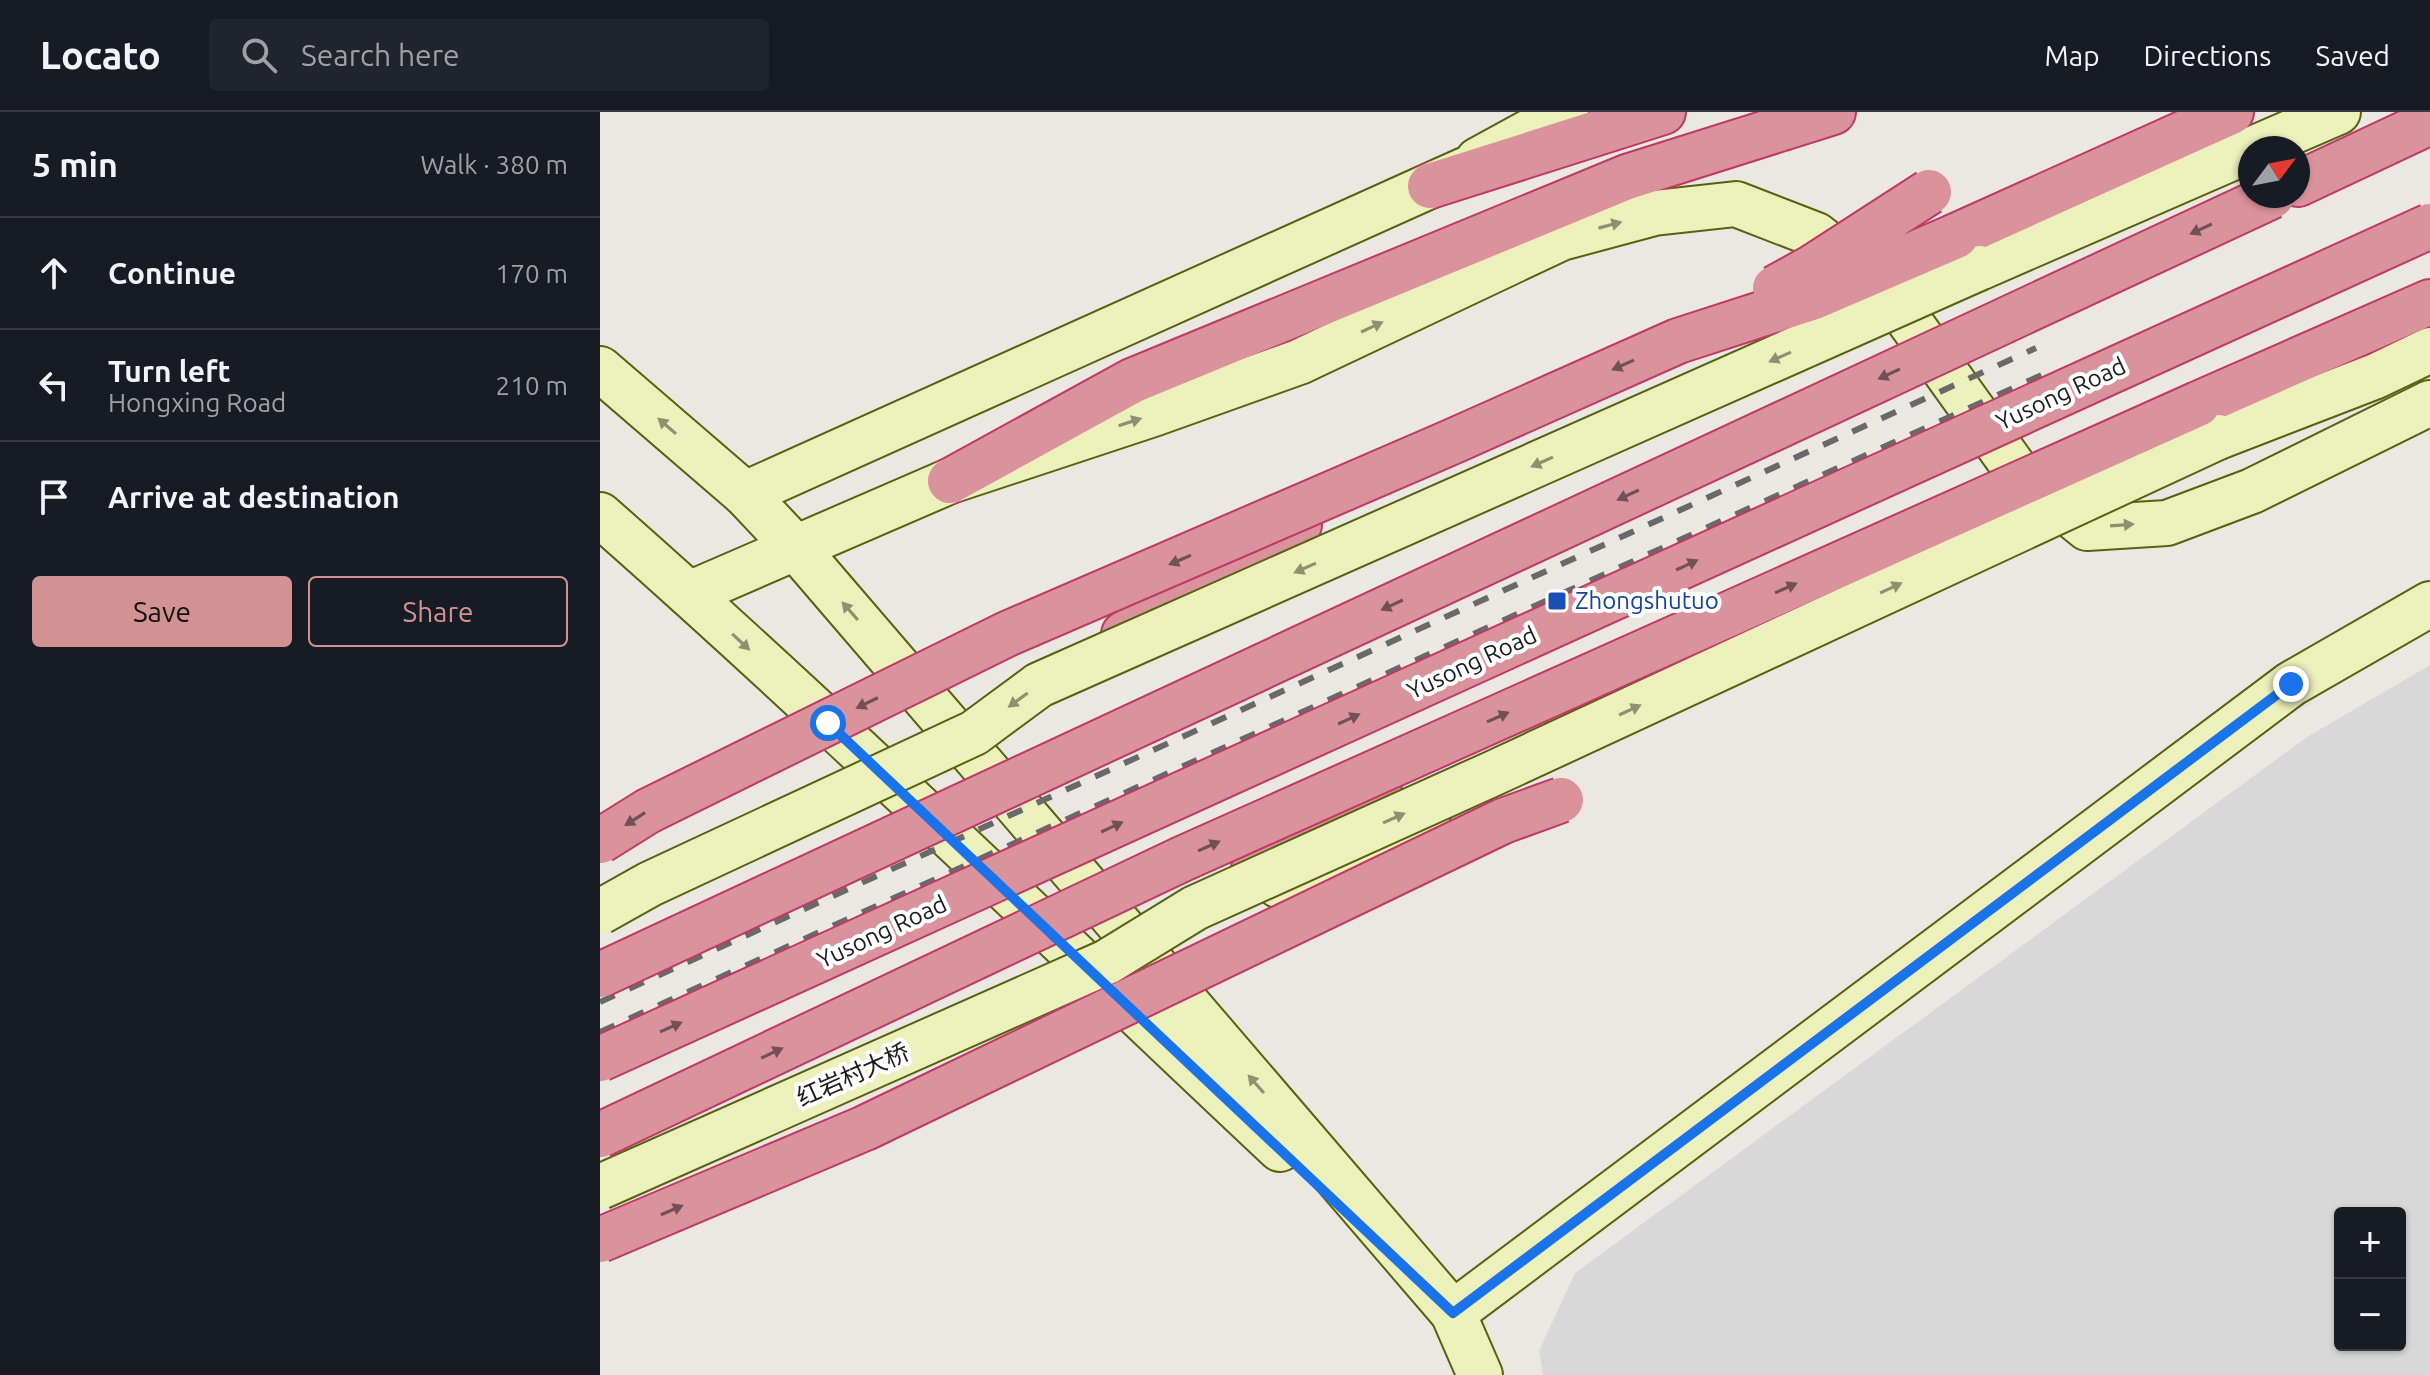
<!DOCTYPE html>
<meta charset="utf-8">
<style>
:root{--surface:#171b24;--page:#20242c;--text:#f1f3f6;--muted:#9ea1a6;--line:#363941;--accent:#d29292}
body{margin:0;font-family:Ubuntu,"Noto Sans SC",sans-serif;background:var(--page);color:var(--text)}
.controls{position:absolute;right:24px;bottom:24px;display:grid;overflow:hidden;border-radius:8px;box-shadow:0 2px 6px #0004}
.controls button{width:72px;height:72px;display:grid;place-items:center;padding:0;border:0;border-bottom:2px solid var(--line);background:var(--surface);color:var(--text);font:40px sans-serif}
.compass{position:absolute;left:1638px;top:24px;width:72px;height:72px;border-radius:50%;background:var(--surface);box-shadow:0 2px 6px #0004;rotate:58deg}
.stop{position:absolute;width:24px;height:24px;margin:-18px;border:6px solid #1a73e8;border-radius:50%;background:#fff}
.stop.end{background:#1a73e8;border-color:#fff;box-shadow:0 2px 8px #0008}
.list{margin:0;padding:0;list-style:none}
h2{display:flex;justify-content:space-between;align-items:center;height:104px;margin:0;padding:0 32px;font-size:34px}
h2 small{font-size:26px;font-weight:400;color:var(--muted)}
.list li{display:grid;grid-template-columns:52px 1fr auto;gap:24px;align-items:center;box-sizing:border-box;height:112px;padding:0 32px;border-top:2px solid var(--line)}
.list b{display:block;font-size:30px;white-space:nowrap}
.list p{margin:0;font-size:26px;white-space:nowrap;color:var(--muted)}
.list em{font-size:26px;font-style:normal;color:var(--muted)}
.actions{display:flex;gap:16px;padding:24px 32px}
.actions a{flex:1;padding:18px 0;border:2px solid var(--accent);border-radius:8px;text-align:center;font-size:28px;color:var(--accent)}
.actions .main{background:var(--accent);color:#111}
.icon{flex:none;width:44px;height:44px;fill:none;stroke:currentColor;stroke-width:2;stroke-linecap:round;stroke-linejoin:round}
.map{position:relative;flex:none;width:1830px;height:1263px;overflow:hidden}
header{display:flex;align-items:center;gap:48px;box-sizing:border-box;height:112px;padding:0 40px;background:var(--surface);border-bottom:2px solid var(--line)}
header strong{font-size:38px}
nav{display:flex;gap:44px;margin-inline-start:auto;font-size:28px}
.search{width:560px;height:72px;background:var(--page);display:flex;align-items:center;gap:20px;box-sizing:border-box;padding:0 28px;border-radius:8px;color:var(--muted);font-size:30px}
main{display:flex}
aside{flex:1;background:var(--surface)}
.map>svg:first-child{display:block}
.residential{fill:#d9d8d8;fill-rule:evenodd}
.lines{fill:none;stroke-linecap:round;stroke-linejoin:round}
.secondary-casing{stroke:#576211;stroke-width:48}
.highway-casing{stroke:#bf3964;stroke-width:48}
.secondary{stroke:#ecf0ba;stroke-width:44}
.highway{stroke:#da929d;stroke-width:44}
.rail{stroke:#696969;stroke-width:6;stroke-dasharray:16 16;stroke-linecap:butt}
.secondary-bridge-casing{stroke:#576211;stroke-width:48;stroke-linecap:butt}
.highway-bridge-casing{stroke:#bf3964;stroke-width:48;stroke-linecap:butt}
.secondary-bridge{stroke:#ecf0ba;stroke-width:44}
.highway-bridge{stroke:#da929d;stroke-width:44}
.oneway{fill:#8e9072}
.oneway2{fill:#715156}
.route{stroke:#1a73e8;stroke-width:10}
.transit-dot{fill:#1a4fb4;stroke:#fff;stroke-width:3}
.labels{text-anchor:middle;stroke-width:8;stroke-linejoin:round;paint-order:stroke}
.street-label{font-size:24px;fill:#1b1b1b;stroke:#fff}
.transit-label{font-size:24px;fill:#164399;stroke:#fff;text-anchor:start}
</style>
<header>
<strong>Locato</strong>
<div class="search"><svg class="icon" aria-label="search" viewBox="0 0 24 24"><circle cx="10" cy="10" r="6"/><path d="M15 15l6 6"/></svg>Search here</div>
<nav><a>Map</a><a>Directions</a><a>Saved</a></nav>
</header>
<main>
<aside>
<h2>5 min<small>Walk · 380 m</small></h2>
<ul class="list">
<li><svg class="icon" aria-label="ahead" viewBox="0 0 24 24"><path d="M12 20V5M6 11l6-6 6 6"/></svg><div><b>Continue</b></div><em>170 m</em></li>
<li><svg class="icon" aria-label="left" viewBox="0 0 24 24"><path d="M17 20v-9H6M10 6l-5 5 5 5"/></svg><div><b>Turn left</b><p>Hongxing Road</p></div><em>210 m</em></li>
<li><svg class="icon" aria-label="arrive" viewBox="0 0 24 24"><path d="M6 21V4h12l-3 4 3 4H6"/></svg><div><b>Arrive at destination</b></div></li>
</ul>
<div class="actions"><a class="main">Save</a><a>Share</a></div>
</aside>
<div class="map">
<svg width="1830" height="1263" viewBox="0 0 1830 1263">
<rect width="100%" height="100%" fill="#ebe8e1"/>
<path class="residential" d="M 1830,553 L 1830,1263 L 943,1263 L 939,1239 L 975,1161 L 1707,625 ZM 1740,1101 L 1800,1101 L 1800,1233 L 1740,1233 Z"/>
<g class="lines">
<defs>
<g id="secondary">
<polyline points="1655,36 1738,0"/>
<polyline points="878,48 966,0"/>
<polyline points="1379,156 1650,38"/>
<polyline points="0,257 145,382 196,436 853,1201 880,1263"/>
<polyline points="1618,325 1776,264 1830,238"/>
<polyline points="145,382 865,58"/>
<path d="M 0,403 C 233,608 454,825 680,1037"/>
<polyline points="89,482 350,369 556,301 699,250 961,126 1054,101 1136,92 1216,123 1287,178 1416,358 1487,416 1567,411 1652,379 1830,291"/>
<polyline points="678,773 839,727"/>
<polyline points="853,1201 1691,572 1830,492"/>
</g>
<g id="highway">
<polyline points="1698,72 1830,10"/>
<polyline points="830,74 1063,0"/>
<polyline points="1356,124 1631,0"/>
<polyline points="1598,292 1830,190"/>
<polyline points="350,369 532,269 1027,65 1233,0"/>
<polyline points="524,522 662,433 699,413"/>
<polyline points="654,757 779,672"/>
</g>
</defs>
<use href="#secondary" class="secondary-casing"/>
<use href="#highway" class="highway-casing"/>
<use href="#secondary" class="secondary"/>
<use href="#highway" class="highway"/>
<g class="rail">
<polyline points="0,890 1436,236"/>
<polyline points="0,920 1446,261"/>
</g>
<defs>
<g id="secondary-bridge">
<polyline points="0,800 50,772 374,621 439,573 1379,156"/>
<polyline points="0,1075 507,850 595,796 894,661 1618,325"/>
</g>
<g id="highway-bridge">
<polyline points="1175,176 1213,155 1329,80"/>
<polyline points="0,729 48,699 407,522 849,331 1078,229 1214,185 1356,124"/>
<polyline points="0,863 1672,84"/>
<polyline points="0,947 1830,114"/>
<polyline points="0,1023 582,747 1598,292"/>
<polyline points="0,1128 265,1016 903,709 961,688"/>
</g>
</defs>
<use href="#secondary-bridge" class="secondary-bridge-casing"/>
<use href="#highway-bridge" class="highway-bridge-casing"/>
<use href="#secondary-bridge" class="secondary-bridge"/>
<use href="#highway-bridge" class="highway-bridge"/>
</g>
<defs><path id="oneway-solid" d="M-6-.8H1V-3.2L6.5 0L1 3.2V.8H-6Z" transform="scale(2)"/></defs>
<g class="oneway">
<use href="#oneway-solid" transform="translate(1010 113) rotate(-15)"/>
<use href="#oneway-solid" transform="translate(772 215) rotate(-25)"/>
<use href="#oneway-solid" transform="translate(1180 245) rotate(156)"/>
<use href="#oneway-solid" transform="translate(530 310) rotate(-18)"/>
<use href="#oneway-solid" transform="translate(67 314) rotate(-139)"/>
<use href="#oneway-solid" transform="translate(942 350) rotate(156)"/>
<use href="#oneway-solid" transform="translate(1522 413) rotate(-4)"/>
<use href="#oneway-solid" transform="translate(705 456) rotate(156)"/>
<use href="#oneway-solid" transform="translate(1291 476) rotate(-25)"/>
<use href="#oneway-solid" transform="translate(250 499) rotate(-131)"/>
<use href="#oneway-solid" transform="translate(141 530) rotate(43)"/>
<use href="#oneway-solid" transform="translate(418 588) rotate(144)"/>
<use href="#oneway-solid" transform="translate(1030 598) rotate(-25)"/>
<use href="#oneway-solid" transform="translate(794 706) rotate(-24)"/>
<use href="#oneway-solid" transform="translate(656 972) rotate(-131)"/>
</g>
<g class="oneway2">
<use href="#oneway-solid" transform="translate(1601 117) rotate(155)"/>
<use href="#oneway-solid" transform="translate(1023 253) rotate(156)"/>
<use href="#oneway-solid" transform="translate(1289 262) rotate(155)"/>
<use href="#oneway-solid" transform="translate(1028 383) rotate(155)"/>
<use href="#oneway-solid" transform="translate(580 448) rotate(157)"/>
<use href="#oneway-solid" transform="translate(1087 453) rotate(-25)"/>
<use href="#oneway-solid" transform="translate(1186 476) rotate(-24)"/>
<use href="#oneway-solid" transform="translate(792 493) rotate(155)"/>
<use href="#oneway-solid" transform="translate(267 591) rotate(154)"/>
<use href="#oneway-solid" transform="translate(898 605) rotate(-24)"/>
<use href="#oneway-solid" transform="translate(749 607) rotate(-25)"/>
<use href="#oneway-solid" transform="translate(35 707) rotate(148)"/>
<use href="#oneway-solid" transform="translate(512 715) rotate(-25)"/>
<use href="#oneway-solid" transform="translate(609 734) rotate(-24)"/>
<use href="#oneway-solid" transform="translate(71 915) rotate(-24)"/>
<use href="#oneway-solid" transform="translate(172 941) rotate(-25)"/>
<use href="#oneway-solid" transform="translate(72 1098) rotate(-23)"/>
</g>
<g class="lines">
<polyline class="route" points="228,611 853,1201 1691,572"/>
</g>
<rect class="transit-dot" x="947" y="479" width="20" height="20" rx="4"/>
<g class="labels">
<g class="street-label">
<text transform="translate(1461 282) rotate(-25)" y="8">Yusong Road</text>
<text transform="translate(872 551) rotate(-25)" y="8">Yusong Road</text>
<text transform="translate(282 820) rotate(-25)" y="8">Yusong Road</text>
<text transform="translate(253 963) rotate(-24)" y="8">红岩村大桥</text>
</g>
<g class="transit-label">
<text x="975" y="497">Zhongshutuo</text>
</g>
</g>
</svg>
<div class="controls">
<button>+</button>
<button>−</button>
</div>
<svg class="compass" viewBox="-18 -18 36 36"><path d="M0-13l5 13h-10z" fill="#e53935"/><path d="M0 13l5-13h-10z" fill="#9ea1a6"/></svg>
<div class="stop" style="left:228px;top:611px"></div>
<div class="stop end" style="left:1691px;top:572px"></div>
</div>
</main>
